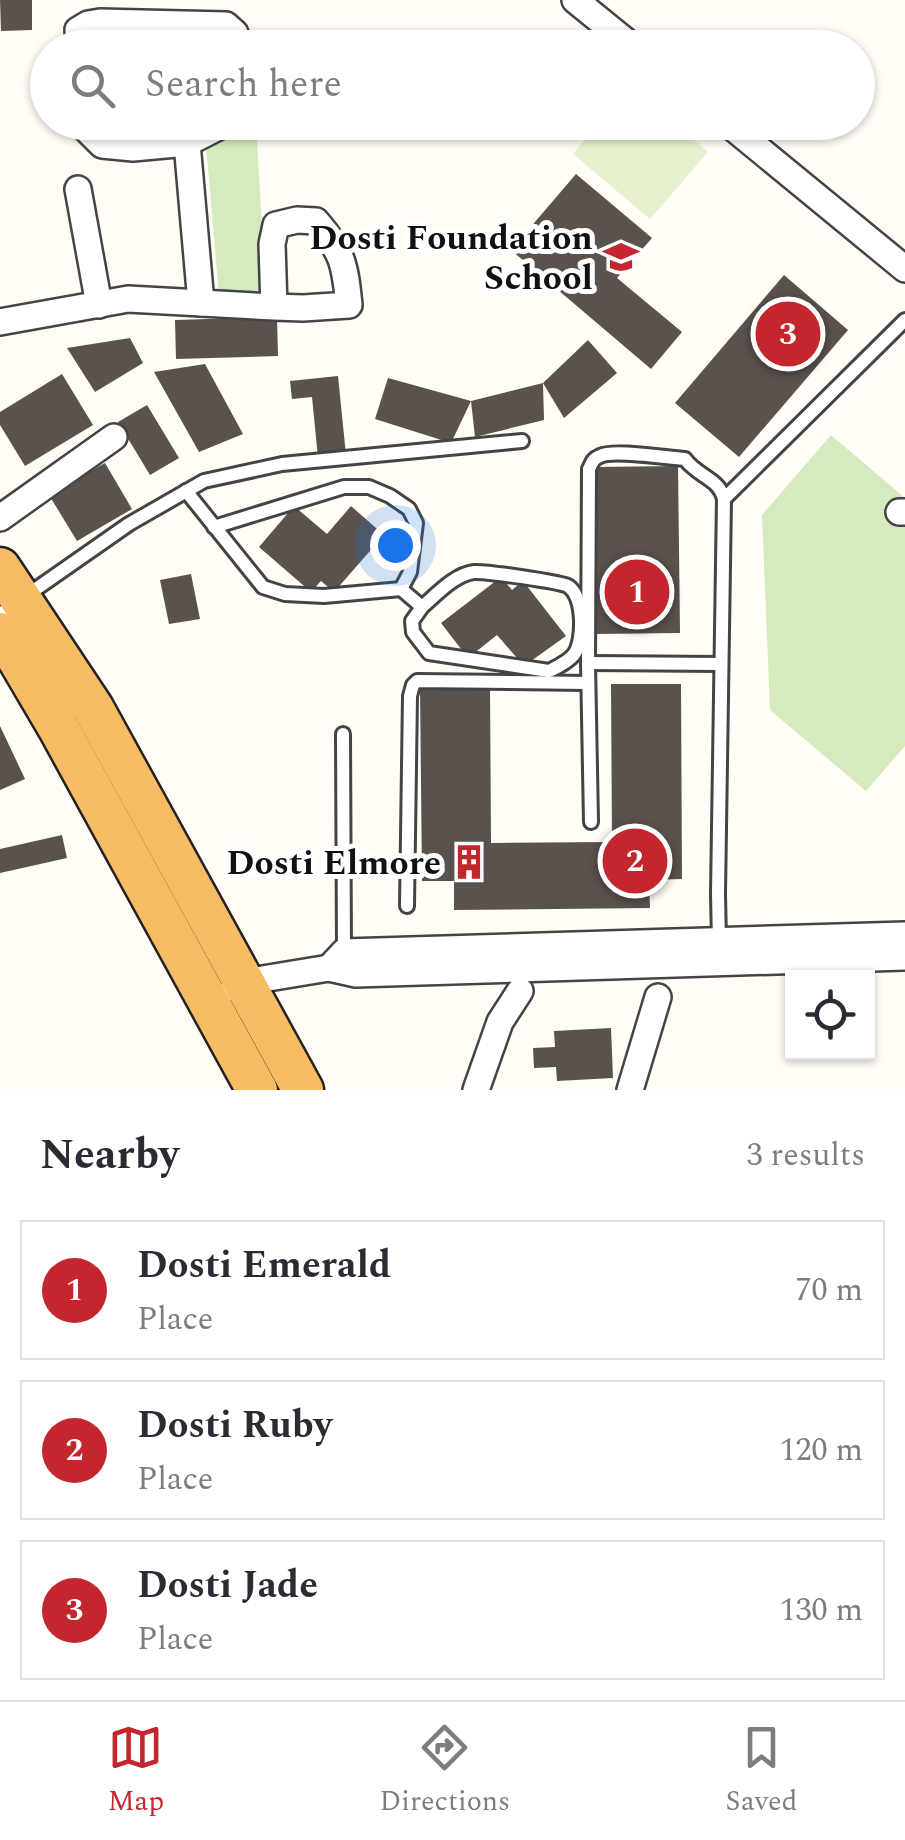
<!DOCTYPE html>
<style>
:root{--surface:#fff;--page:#f7f7f7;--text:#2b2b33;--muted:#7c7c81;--line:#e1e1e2;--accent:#c4262e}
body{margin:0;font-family:Spectral,serif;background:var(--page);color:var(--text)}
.controls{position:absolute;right:30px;bottom:30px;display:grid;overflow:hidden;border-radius:0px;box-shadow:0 2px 8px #0004}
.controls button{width:90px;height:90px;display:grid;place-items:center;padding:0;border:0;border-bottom:2px solid var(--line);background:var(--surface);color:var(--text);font:50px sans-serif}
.you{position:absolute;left:395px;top:545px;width:35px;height:35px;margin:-25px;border:8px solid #fff;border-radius:50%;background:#1a73e8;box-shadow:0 0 0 15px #1a73e833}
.badge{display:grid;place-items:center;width:65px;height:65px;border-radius:50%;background:var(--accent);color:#fff;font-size:32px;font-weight:700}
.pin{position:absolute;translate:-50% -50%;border:5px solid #fff;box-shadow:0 2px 10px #0006}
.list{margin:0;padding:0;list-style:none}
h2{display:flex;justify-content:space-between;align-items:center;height:130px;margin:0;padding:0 40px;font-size:42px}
h2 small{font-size:32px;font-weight:400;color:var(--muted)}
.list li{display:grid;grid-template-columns:65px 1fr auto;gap:30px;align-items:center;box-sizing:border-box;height:140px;margin:0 20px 20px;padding:0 20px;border:2px solid var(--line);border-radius:0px}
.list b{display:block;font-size:38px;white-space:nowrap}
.list p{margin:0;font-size:32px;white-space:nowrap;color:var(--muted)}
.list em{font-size:32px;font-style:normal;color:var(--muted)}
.icon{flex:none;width:55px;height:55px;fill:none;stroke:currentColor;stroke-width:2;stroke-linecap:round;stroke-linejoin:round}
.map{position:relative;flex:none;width:905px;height:1090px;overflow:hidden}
.search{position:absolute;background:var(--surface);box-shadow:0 2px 8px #0004;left:30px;right:30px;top:30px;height:110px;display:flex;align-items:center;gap:25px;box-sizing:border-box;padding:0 35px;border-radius:55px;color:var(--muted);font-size:38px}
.sheet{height:610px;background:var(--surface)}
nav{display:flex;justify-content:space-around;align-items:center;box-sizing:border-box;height:140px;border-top:2px solid var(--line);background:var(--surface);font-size:28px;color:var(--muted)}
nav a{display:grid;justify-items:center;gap:5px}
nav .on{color:var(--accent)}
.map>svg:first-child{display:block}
.green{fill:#d5ebbd}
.pitch{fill:#e6f2cf}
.building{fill:#5a524d}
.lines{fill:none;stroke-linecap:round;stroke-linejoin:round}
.service-casing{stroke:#444;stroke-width:18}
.minor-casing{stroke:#444;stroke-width:30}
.trunk-casing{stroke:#222;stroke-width:45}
.service{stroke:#fff;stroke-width:12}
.minor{stroke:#fff;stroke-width:25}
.trunk{stroke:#f7bc64;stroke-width:40}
.labels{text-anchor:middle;stroke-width:10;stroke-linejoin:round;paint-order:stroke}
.poi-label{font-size:35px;font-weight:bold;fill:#111;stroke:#fff;text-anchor:end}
</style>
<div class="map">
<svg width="905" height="1090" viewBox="0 0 905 1090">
<rect width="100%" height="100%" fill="#fffdf5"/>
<g class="green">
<polygon points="239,123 256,123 266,295 219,295 206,144"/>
<polygon points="831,435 905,498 905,746 866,791 770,710 762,515"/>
</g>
<polygon class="pitch" points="599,123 673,123 708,152 650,219 573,154"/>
<g class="building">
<polygon points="0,0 32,0 32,30 1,31"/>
<rect x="90" y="36" width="42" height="12"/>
<polygon points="186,36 227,37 227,48 186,48"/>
<rect x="132" y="122" width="54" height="14"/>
<polygon points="576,174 652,238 617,278 682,332 651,369 511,250"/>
<polygon points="784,275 848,330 739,457 675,403"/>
<polygon points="277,317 278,356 176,359 175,320"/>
<polygon points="130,338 143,363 95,392 67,348"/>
<polygon points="588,340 617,373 564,418 543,383"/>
<polygon points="205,364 243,434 199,452 154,372"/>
<polygon points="62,374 93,425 25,466 0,425 0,412"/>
<polygon points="338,376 346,455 318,458 312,397 292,399 290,381"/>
<polygon points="388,378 471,401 451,443 375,419"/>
<polygon points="543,383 544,420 475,437 471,401"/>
<polygon points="147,405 179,458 150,475 118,422"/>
<polygon points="105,463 132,509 77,541 49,495"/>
<polygon points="678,466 680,633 596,634 595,467"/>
<polygon points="294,506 327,534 351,506 384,535 334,592 321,581 311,592 259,547"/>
<polygon points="191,574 200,619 169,624 160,580"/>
<polygon points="501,577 512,590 523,581 566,636 524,666 497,635 468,658 441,623"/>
<polygon points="611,684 681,684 682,879 649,880 650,908 454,910 454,881 422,881 420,686 490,685 491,843 612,842"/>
<polygon points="0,726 25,779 0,790"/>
<polygon points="62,835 67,858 0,873 0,849"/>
<polygon points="611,1028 613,1078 557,1081 556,1067 534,1068 533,1048 555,1047 554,1031"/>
</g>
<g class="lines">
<defs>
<g id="service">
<polyline points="186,491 263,587 285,594 324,596 401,589 410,572 416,523 409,509 390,496 369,487 344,487 214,527"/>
<polyline points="724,499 905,320"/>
<path d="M 401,589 L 422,607 L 412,621 L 413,632 L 429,653 L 549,671 C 557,667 570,661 575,653 C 584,638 584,597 568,586 C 560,582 485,571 474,572 C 455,574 436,595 422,607"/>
<polyline points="0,614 129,524 204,481 282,464 522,441"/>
<polyline points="588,663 721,664"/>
<polyline points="343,734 344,952"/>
<path d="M 591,822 L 588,663 L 589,469 C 593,461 593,459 600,456 C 613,449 667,458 685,459 C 698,477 719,478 724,499 L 718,894 L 719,942"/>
<polyline points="407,906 410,696 413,685 417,681 588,683"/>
</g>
<g id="minor">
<polyline points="575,0 634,48"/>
<polyline points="79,48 78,30 88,24 100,22 226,25 235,33 238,48"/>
<polyline points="85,122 86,129 102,145 133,148 187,143 228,122"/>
<polyline points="726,122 905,269"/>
<polyline points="187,143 201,303"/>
<polyline points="78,189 99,305"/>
<path d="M 0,322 L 128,299 L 274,307 L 272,244 L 276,225 L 297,220 L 316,221 C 343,252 345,265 349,305 L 303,308 L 274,307"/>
<polyline points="899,512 905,512"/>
<polyline points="0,518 114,437"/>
<polyline points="329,968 344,952 905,935"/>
<polyline points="234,988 244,982 329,968 356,974 905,957"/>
<polyline points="476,1090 500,1022 520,991"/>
<polyline points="630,1090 658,997"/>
</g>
<g id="trunk">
<polyline points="0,568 93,708 303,1090"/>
<polyline points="0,633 15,654 58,727 257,1090"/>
</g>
</defs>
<use href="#service" class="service-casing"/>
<use href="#minor" class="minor-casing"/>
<use href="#trunk" class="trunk-casing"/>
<use href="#service" class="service"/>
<use href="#minor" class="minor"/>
<use href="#trunk" class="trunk"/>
</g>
<defs>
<symbol id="school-bare" viewBox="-9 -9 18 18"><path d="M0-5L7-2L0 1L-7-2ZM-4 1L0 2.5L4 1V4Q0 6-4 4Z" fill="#c4262e" stroke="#fff" stroke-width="2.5" paint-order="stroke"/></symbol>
<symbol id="building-bare" viewBox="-9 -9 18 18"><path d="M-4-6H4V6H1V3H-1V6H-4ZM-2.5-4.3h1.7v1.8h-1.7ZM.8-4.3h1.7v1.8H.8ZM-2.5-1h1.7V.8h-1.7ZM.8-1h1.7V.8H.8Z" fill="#c4262e" stroke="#fff" stroke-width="2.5" paint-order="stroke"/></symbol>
</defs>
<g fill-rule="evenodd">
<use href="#school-bare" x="596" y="232" width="50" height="50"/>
<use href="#building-bare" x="444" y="837" width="50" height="50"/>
</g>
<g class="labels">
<g class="poi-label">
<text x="593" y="249">Dosti Foundation<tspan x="593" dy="40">School</tspan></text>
<text x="441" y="874">Dosti Elmore</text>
</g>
</g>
</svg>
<div class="controls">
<button><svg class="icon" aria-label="locate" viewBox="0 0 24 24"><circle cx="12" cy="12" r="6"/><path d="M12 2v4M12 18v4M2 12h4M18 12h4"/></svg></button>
</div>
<div class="you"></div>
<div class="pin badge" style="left:637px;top:592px">1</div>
<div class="pin badge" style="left:635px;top:861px">2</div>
<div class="pin badge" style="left:788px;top:334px">3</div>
<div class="search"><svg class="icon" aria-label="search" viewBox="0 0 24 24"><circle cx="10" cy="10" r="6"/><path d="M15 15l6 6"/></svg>Search here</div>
</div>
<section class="sheet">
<h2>Nearby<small>3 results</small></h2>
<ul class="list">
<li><span class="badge">1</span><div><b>Dosti Emerald</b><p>Place</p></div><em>70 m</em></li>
<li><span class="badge">2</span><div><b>Dosti Ruby</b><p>Place</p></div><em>120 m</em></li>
<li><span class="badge">3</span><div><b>Dosti Jade</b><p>Place</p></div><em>130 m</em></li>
</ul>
</section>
<nav>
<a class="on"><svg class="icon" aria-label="map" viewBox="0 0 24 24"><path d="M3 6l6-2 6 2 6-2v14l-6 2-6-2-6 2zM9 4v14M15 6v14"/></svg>Map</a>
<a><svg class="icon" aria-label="directions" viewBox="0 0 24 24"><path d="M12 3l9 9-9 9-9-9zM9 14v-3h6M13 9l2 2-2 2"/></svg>Directions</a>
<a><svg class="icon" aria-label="saved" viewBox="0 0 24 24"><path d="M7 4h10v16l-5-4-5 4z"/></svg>Saved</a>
</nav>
